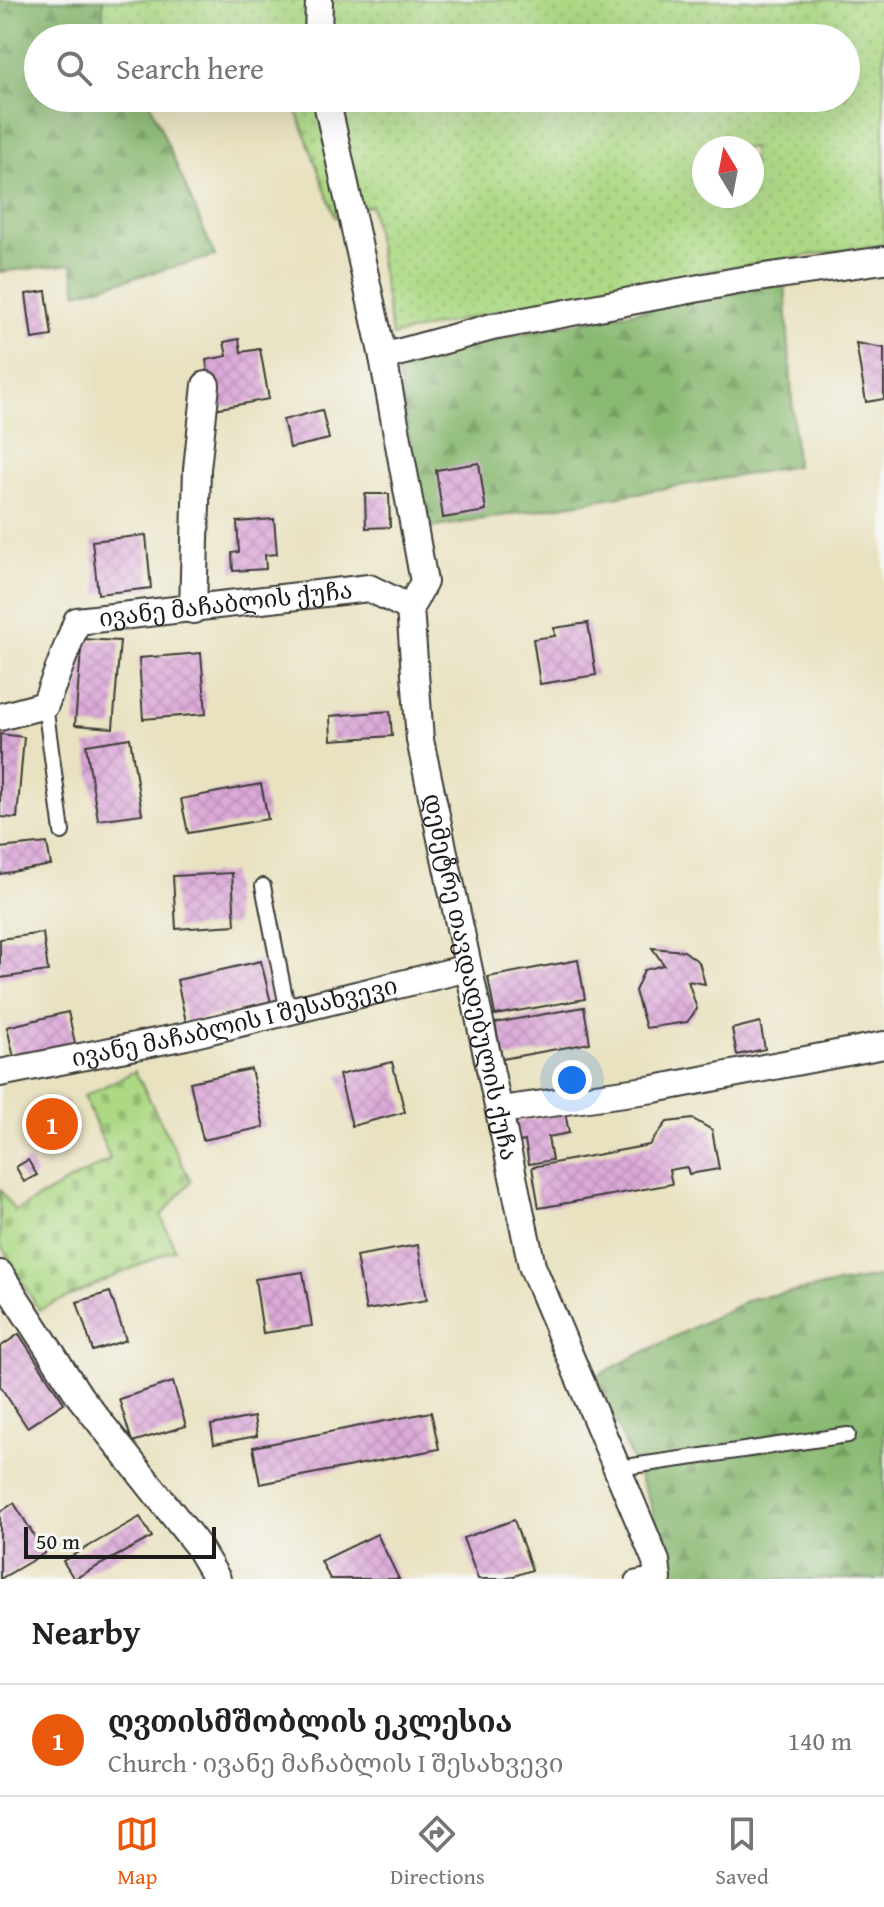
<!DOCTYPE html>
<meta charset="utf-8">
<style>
:root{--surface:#fff;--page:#f2f2f2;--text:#222;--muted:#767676;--line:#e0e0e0;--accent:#ea580c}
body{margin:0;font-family:"Gentium Book Plus","Noto Serif Georgian",serif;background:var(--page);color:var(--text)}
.compass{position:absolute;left:692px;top:136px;width:72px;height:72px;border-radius:50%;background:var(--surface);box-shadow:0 8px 32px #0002;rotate:350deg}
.scale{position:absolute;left:24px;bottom:20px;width:192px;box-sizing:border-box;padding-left:8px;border:4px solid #1c1c1c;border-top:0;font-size:22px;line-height:28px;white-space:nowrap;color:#1c1c1c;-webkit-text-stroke:6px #f6f6f2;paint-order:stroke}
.you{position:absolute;left:572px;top:1080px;width:28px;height:28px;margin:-20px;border:6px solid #fff;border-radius:50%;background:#1a73e8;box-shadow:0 0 0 12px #1a73e833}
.badge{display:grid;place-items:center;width:52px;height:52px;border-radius:50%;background:var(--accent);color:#fff;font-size:26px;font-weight:700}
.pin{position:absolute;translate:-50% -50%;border:4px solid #fff;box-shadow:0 2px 8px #0006}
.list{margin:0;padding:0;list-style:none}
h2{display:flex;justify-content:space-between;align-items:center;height:104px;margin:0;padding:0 32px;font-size:34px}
h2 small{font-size:26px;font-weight:400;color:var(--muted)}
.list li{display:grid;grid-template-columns:52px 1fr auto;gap:24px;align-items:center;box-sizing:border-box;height:112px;padding:0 32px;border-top:2px solid var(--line)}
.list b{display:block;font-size:30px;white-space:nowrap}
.list p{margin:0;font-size:26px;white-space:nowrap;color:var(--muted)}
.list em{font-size:26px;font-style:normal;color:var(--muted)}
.icon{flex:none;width:44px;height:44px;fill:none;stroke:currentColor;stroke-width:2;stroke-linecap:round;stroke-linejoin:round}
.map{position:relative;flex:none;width:884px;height:1579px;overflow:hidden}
.search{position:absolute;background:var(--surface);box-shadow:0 8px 32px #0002;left:24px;right:24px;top:24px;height:88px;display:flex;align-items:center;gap:20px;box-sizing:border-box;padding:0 28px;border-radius:44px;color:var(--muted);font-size:30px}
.sheet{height:216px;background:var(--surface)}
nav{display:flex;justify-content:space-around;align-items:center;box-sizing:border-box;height:112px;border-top:2px solid var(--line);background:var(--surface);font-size:22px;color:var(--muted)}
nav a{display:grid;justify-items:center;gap:4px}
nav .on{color:var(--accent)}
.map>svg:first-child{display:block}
.green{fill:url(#green-dots);stroke:#647a50;stroke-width:2;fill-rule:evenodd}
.forest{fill:url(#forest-firs);stroke:#536a47;stroke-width:2}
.cemetery{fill:url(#cemetery-stones);stroke:#647a50;stroke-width:2}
.building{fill:url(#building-cross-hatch)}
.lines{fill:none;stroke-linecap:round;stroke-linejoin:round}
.lane-casing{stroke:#3b3a35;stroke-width:18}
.street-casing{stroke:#3b3a35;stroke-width:30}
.lane{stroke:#fff;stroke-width:14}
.street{stroke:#fff;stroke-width:26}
.labels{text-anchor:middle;stroke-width:7;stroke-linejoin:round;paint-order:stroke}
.street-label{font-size:24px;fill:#1c1c1c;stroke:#f6f6f2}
</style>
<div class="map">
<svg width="884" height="1579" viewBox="0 0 884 1579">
<defs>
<pattern id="green-dots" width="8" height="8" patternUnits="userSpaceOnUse" patternTransform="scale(2)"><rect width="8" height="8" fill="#add985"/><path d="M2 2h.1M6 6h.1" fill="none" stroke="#94ba72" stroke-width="1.8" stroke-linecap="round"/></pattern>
<pattern id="forest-firs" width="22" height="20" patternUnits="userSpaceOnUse" patternTransform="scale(2)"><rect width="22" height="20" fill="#8ab972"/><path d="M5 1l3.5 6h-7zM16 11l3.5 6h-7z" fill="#769e62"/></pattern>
<pattern id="cemetery-stones" width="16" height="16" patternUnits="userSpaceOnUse" patternTransform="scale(2)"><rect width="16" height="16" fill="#add985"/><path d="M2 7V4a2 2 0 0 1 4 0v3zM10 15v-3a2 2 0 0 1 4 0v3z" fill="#94ba72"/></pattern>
<pattern id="building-cross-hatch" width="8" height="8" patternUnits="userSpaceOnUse" patternTransform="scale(2)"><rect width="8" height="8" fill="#dca9d8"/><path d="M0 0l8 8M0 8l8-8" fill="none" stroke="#bc91b9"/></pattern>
</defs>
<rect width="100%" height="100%" fill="#f6f6f2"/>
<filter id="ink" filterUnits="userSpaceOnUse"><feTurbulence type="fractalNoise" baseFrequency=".0125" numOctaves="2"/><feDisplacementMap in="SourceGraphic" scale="16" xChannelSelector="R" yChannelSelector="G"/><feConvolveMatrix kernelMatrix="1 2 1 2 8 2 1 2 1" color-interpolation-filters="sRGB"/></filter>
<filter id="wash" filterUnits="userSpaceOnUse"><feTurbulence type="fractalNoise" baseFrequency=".006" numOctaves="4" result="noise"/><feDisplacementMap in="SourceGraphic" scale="32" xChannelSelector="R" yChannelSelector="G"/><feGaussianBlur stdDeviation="1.8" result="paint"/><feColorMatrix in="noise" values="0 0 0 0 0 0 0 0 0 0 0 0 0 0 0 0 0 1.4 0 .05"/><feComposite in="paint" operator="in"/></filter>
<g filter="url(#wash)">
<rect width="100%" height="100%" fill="#e9e2c1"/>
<path class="green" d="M 103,0 L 884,0 L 884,245 C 719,267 554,296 392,336 L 371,205 L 335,217 L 292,98 L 846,98 L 846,38 L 103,38 ZM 704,148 L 752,148 L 752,196 L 704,196 Z"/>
<g class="forest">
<polygon points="0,0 103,0 103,38 38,38 38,98 148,98 215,256 77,293 72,264 0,272"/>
<polygon points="785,283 796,466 425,529 396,363 527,332"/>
<polygon points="884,1276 884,1579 661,1579 652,1507 596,1376 750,1299"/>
</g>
<polygon class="cemetery" points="135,1071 191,1181 161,1216 175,1249 39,1310 0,1244 0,1189 15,1211 110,1159 84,1096"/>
<g id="blocks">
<g class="building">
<polygon points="46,291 52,336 32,339 26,294"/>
<polygon points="239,339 241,352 260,349 269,399 214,409 206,360 227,356 224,342"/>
<polygon points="856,343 884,348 884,399 866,402"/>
<polygon points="322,410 329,439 290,448 283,420"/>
<polygon points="479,463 486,511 443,518 436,470"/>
<polygon points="365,494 389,494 390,527 366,528"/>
<polygon points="274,519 277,554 265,555 266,569 233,571 232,553 239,552 237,522"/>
<polygon points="146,535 151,588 98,594 92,541"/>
<polygon points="588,623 596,675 540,684 533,639 555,636 554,628"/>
<polygon points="82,639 120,641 113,728 75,725"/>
<polygon points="201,653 206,714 143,719 139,658"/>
<polygon points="390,711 392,736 331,740 330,716"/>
<polygon points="0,734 24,737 17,818 0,817"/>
<polygon points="130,738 142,814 98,820 86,745"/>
<polygon points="261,784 268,819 188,833 181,799"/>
<polygon points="47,843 51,865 0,874 0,848"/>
<polygon points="232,873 235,925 176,929 173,876"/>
<polygon points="43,933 48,971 0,978 0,939"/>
<polygon points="652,948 684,951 699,962 705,984 688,981 697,1009 687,1022 646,1028 635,991 644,970 664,965"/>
<polygon points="578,960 585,999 495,1015 488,977"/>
<polygon points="261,961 271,1003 186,1022 177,980"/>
<polygon points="584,1007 590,1043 502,1059 495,1023"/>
<polygon points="68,1012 76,1047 15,1062 7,1027"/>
<polygon points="760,1022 765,1049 737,1055 732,1029"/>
<polygon points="392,1062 405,1112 352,1126 339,1075"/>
<polygon points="251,1069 264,1127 203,1140 190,1082"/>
<polygon points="66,1100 78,1133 39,1147 26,1115"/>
<polygon points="565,1112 569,1133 548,1137 552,1160 529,1164 525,1141 515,1143 512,1123"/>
<polygon points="693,1119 712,1130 719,1169 689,1174 687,1167 669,1170 672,1184 539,1208 532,1167 649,1145 667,1122"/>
<polygon points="28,1160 37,1175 24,1182 16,1167"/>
<polygon points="418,1245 427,1300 366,1310 356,1256"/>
<polygon points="303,1272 312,1326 263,1333 255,1279"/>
<polygon points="110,1292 126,1340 93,1351 77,1302"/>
<polygon points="19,1334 64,1403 27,1427 0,1386 0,1347"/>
<polygon points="173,1382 186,1426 132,1442 119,1399"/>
<polygon points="431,1412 439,1449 260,1484 253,1447"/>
<polygon points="254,1417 257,1436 214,1444 211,1425"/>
<polygon points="14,1503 45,1553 0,1579 0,1512"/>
<polygon points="140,1517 152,1537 74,1579 63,1561"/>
<polygon points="514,1520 532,1570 505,1579 478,1579 463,1538"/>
<polygon points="377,1534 399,1579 330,1579 321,1561"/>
</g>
</g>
</g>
<g filter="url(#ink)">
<use href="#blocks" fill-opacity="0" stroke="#3b3a35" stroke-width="2"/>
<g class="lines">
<defs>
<g id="lane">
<polyline points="45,705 62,832"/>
<polyline points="263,886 288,1012"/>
<polyline points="618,1468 848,1435"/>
<polyline points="633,1579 657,1574"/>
</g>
<g id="street">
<polyline points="318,38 319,0"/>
<path id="s1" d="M 326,98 L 383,357 L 424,582 L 410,608 L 420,740 L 532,1266 L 656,1561 L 658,1579"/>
<polyline points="383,357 492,327 737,281 884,260"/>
<polyline points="193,610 197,469 206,385"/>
<path id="s2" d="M 0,717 L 45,705 L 77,621 L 369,588 L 410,608"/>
<path id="s3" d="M 0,1073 L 186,1036 L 468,968"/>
<polyline points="500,1110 654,1089 884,1045"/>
<polyline points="0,1274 80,1397 197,1545 217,1579"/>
</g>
</defs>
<use href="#lane" class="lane-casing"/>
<use href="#street" class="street-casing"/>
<use href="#lane" class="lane"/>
<use href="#street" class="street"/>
</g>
</g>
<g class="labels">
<g class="street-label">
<text dy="8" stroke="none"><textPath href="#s2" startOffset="286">ივანე მაჩაბლის ქუჩა</textPath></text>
<text dy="8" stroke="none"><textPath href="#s1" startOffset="898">დემეტრე თავდადებულის ქუჩა</textPath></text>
<text dy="8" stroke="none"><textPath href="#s3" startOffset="240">ივანე მაჩაბლის I შესახვევი</textPath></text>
</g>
</g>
</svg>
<svg class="compass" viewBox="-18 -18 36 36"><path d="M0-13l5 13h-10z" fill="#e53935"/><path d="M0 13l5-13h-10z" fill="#767676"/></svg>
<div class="scale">50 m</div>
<div class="you"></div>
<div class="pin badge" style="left:52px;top:1124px">1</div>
<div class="search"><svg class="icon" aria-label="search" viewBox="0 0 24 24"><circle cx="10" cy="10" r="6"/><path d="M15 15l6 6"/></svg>Search here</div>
</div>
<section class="sheet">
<h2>Nearby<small></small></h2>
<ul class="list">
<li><span class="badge">1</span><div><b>ღვთისმშობლის ეკლესია</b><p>Church · ივანე მაჩაბლის I შესახვევი</p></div><em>140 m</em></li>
</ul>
</section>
<nav>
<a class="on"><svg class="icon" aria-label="map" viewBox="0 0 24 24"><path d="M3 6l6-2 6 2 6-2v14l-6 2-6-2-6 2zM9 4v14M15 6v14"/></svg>Map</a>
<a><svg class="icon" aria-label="directions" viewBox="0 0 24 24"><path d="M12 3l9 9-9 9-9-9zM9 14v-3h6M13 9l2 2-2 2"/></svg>Directions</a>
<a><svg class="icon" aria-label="saved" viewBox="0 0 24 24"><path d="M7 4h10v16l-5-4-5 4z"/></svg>Saved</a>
</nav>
